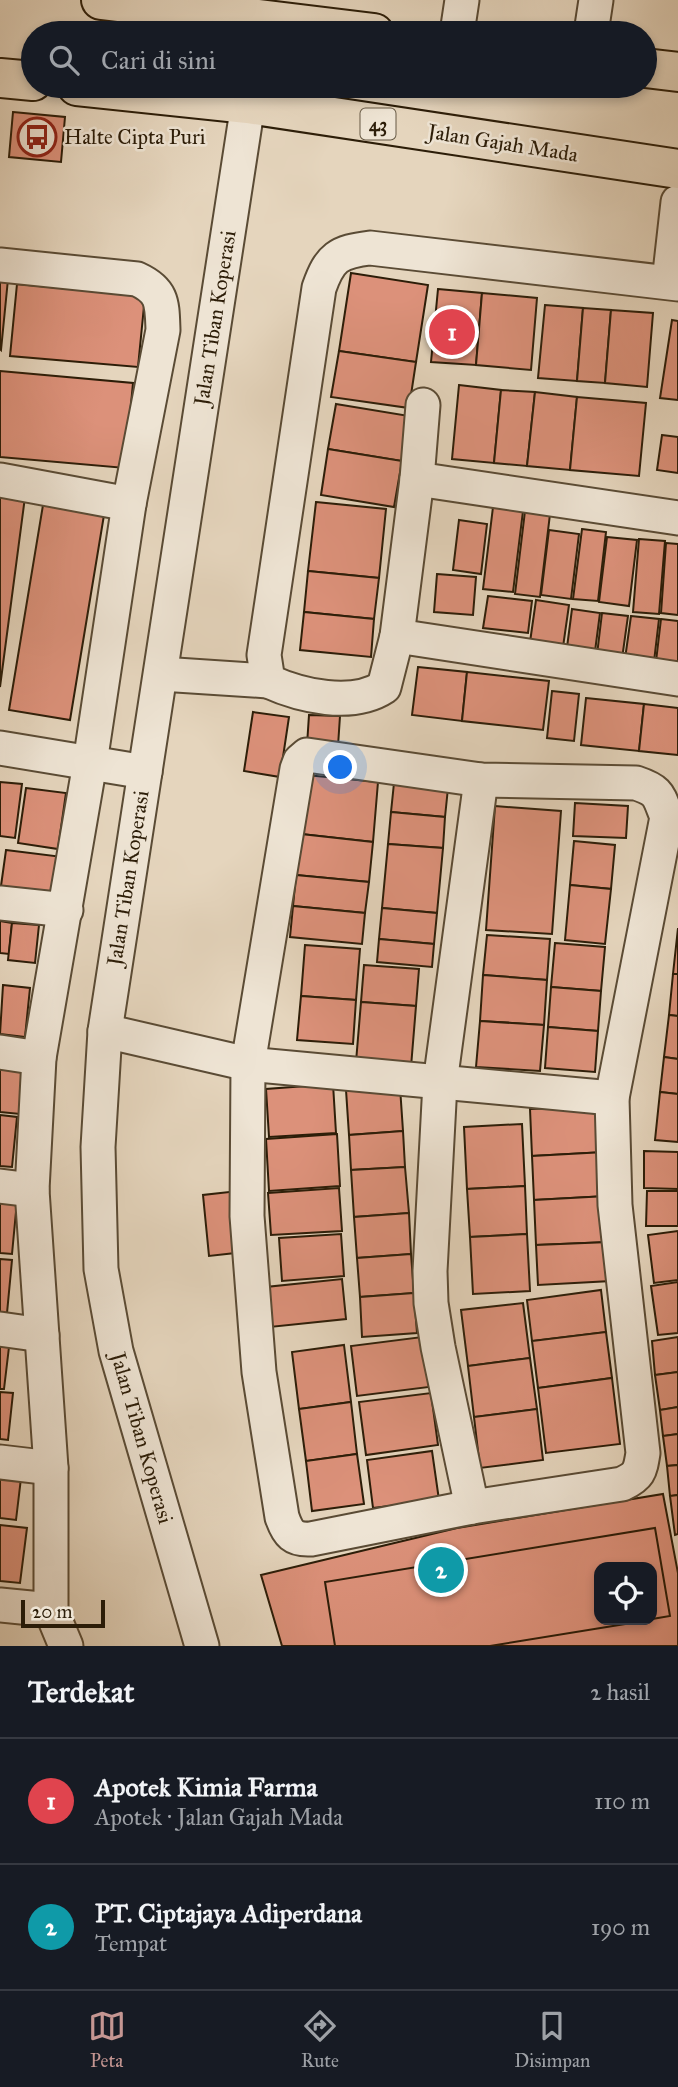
<!DOCTYPE html>
<html lang="id">
<meta charset="utf-8">
<style>
:root{--surface:#171b24;--page:#20242c;--text:#f1f3f6;--muted:#9ea1a6;--line:#363941;--accent:#c59692}
body{margin:0;font-family:"IM FELL Great Primer",serif;background:var(--page);color:var(--text)}
.controls{position:absolute;right:21px;bottom:21px;display:grid;overflow:hidden;border-radius:14px;box-shadow:0 4px 10px #0003}
.controls button{width:63px;height:63px;display:grid;place-items:center;padding:0;border:0;border-bottom:2px solid var(--line);background:var(--surface);color:var(--text);font:35px sans-serif}
.scale{position:absolute;left:21px;bottom:18px;width:84px;box-sizing:border-box;padding-left:7px;border:4px solid #2c1d08;border-top:0;font-size:19px;line-height:24px;white-space:nowrap;color:#2c1d08;-webkit-text-stroke:5px #eee4d4;paint-order:stroke}
.you{position:absolute;left:341px;top:768px;width:24px;height:24px;margin:-18px;border:5px solid #fff;border-radius:50%;background:#1a73e8;box-shadow:0 0 0 10px #1a73e833}
.badge{display:grid;place-items:center;width:46px;height:46px;border-radius:50%;background:var(--accent);color:#fff;font-size:23px;font-weight:700}
.pin{position:absolute;translate:-50% -50%;border:4px solid #fff;box-shadow:0 2px 7px #0006}
.list{margin:0;padding:0;list-style:none}
h2{display:flex;justify-content:space-between;align-items:center;height:91px;margin:0;padding:0 28px;font-size:30px}
h2 small{font-size:23px;font-weight:400;color:var(--muted)}
.list li{display:grid;grid-template-columns:46px 1fr auto;gap:21px;align-items:center;box-sizing:border-box;height:126px;padding:0 28px;border-top:2px solid var(--line)}
.list b{display:block;font-size:26px;white-space:nowrap}
.list p{margin:0;font-size:23px;white-space:nowrap;color:var(--muted)}
.list em{font-size:23px;font-style:normal;color:var(--muted)}
.icon{flex:none;width:38px;height:38px;fill:none;stroke:currentColor;stroke-width:2;stroke-linecap:round;stroke-linejoin:round}
.map{position:relative;flex:none;width:678px;height:1646px;overflow:hidden}
.search{position:absolute;background:var(--surface);box-shadow:0 4px 10px #0003;left:21px;right:21px;top:21px;height:77px;display:flex;align-items:center;gap:18px;box-sizing:border-box;padding:0 24px;border-radius:38px;color:var(--muted);font-size:26px}
.sheet{height:343px;background:var(--surface)}
nav{display:flex;justify-content:space-around;align-items:center;box-sizing:border-box;height:98px;border-top:2px solid var(--line);background:var(--surface);font-size:19px;color:var(--muted)}
nav a{display:grid;justify-items:center;gap:4px}
nav .on{color:var(--accent)}
.map>svg:first-child{display:block}
.building{fill:#dc917a;stroke:#2c1d08;stroke-width:2;fill-rule:evenodd}
.lines{fill:none;stroke-linecap:round;stroke-linejoin:round}
.minor-casing{stroke:#5a4b35;stroke-width:37}
.highway-casing{stroke:#2c1d08;stroke-width:42}
.minor{stroke:#eee4d4;stroke-width:33}
.highway{stroke:#e5d5bd;stroke-width:38}
.labels{text-anchor:middle;stroke-width:5;stroke-linejoin:round;paint-order:stroke}
.shield{fill:#eee4d4;stroke:#665945;stroke-width:2}
.shield-label{font-size:19px;font-weight:bold;fill:#2c1d08}
.poi-label{font-size:21px;fill:#2c1d08;stroke:#eee4d4;text-anchor:start}
.street-label{font-size:21px;fill:#2c1d08;stroke:#eee4d4}
</style>
<div class="map">
<svg width="678" height="1646" viewBox="0 0 678 1646">
<rect width="100%" height="100%" fill="#e5d5bd"/>
<filter id="stains"><feTurbulence type="fractalNoise" baseFrequency=".00286" numOctaves="4"/><feColorMatrix values="0 0 0 0 .2 0 0 0 0 .09 0 0 0 0 .02 0 0 0 .5 -.17"/></filter>
<radialGradient id="worn" r=".72"><stop offset=".6" stop-color="#630" stop-opacity="0"/><stop offset="1" stop-color="#630" stop-opacity=".3"/></radialGradient>
<g class="building">
<polygon points="13,112 65,117 61,162 9,157"/>
<polygon points="0,268 9,269 1,350 0,349"/>
<polygon points="351,273 428,285 416,362 339,351"/>
<polygon points="17,284 145,296 138,367 10,356"/>
<polygon points="438,289 482,293 476,365 431,362"/>
<polygon points="482,293 537,298 531,370 476,365"/>
<polygon points="545,305 583,308 577,381 538,378"/>
<polygon points="583,308 611,310 605,383 577,381"/>
<polygon points="611,310 653,313 647,387 605,383"/>
<polygon points="672,320 678,321 678,400 660,398"/>
<polygon points="339,351 416,362 409,408 331,397"/>
<polygon points="0,371 133,383 125,468 0,457"/>
<polygon points="459,385 501,390 494,463 452,459"/>
<polygon points="501,390 535,392 527,466 494,463"/>
<polygon points="535,392 577,397 570,470 527,466"/>
<polygon points="577,397 646,403 639,476 570,470"/>
<polygon points="336,404 409,416 402,461 328,449"/>
<polygon points="662,435 678,437 678,473 657,470"/>
<polygon points="328,449 402,461 394,507 321,495"/>
<polygon points="0,494 25,497 0,687"/>
<polygon points="44,499 105,509 70,720 9,710"/>
<polygon points="316,502 386,509 379,578 308,571"/>
<polygon points="493,507 523,511 513,592 483,589"/>
<polygon points="525,511 550,514 540,597 515,594"/>
<polygon points="459,520 487,524 481,574 453,570"/>
<polygon points="582,529 606,532 598,601 573,599"/>
<polygon points="549,530 579,534 571,599 541,595"/>
<polygon points="607,537 637,540 629,606 599,602"/>
<polygon points="639,539 665,541 659,614 633,612"/>
<polygon points="666,543 678,544 678,615 661,613"/>
<polygon points="308,571 379,578 374,619 304,612"/>
<polygon points="437,574 476,577 473,615 434,612"/>
<polygon points="488,596 532,601 528,633 483,628"/>
<polygon points="536,600 569,605 562,654 529,649"/>
<polygon points="572,609 600,613 594,659 566,655"/>
<polygon points="304,612 374,619 371,657 300,650"/>
<polygon points="602,613 628,616 621,666 596,663"/>
<polygon points="631,616 659,619 653,670 624,666"/>
<polygon points="661,619 678,621 678,673 655,670"/>
<polygon points="418,667 467,672 462,721 412,715"/>
<polygon points="467,672 549,681 543,730 462,721"/>
<polygon points="552,691 579,694 574,741 547,738"/>
<polygon points="586,698 644,704 639,751 581,745"/>
<polygon points="644,704 678,708 678,755 639,751"/>
<polygon points="253,712 289,717 280,777 244,771"/>
<polygon points="309,715 340,716 338,746 307,745"/>
<polygon points="306,775 378,782 373,842 301,834"/>
<polygon points="0,782 22,784 15,838 0,836"/>
<polygon points="394,783 448,788 445,817 391,812"/>
<polygon points="26,788 66,793 58,849 18,843"/>
<polygon points="575,803 628,806 626,838 573,836"/>
<polygon points="495,806 561,811 552,934 486,930"/>
<polygon points="391,812 445,817 443,848 388,844"/>
<polygon points="301,834 373,842 369,882 296,875"/>
<polygon points="574,841 615,845 611,889 570,885"/>
<polygon points="388,844 443,848 437,913 382,908"/>
<polygon points="6,850 63,857 56,904 0,893"/>
<polygon points="296,875 369,882 365,913 293,906"/>
<polygon points="570,885 611,889 605,944 565,940"/>
<polygon points="293,906 365,913 362,944 290,937"/>
<polygon points="382,908 437,913 434,944 379,939"/>
<polygon points="0,921 12,923 9,954 0,953"/>
<polygon points="12,923 39,925 35,963 8,960"/>
<polygon points="678,928 678,974 673,974"/>
<polygon points="487,935 550,939 547,980 483,975"/>
<polygon points="379,939 434,944 432,967 377,962"/>
<polygon points="555,943 605,947 601,991 551,987"/>
<polygon points="305,945 360,949 356,1000 301,996"/>
<polygon points="364,965 419,969 416,1006 361,1002"/>
<polygon points="673,974 678,974 678,1016 669,1015"/>
<polygon points="483,975 547,980 544,1025 480,1021"/>
<polygon points="3,985 30,988 25,1037 0,1034"/>
<polygon points="551,987 601,991 598,1031 548,1027"/>
<polygon points="301,996 356,1000 353,1044 297,1040"/>
<polygon points="361,1002 416,1006 411,1067 356,1062"/>
<polygon points="669,1015 678,1016 678,1059 664,1057"/>
<polygon points="480,1021 544,1025 540,1071 476,1067"/>
<polygon points="548,1027 598,1031 595,1072 545,1068"/>
<polygon points="664,1057 678,1059 678,1094 660,1092"/>
<polygon points="0,1068 24,1071 20,1114 0,1112"/>
<polygon points="333,1084 336,1133 269,1137 266,1089"/>
<polygon points="400,1087 403,1131 349,1135 346,1090"/>
<polygon points="660,1092 678,1094 678,1142 655,1140"/>
<polygon points="602,1106 605,1152 532,1156 530,1109"/>
<polygon points="0,1115 17,1117 12,1167 0,1166"/>
<polygon points="522,1124 525,1186 467,1189 464,1127"/>
<polygon points="403,1131 405,1167 351,1170 349,1135"/>
<polygon points="337,1134 340,1186 269,1191 266,1139"/>
<polygon points="644,1151 678,1152 678,1189 644,1188"/>
<polygon points="605,1152 607,1196 534,1200 532,1156"/>
<polygon points="405,1167 409,1213 354,1217 351,1170"/>
<polygon points="525,1186 527,1234 470,1237 467,1189"/>
<polygon points="339,1188 342,1231 271,1235 268,1193"/>
<polygon points="238,1191 244,1252 209,1256 203,1195"/>
<polygon points="647,1191 678,1191 678,1226 646,1226"/>
<polygon points="607,1196 609,1242 536,1245 534,1200"/>
<polygon points="0,1199 17,1201 12,1254 0,1253"/>
<polygon points="409,1213 411,1254 357,1258 354,1217"/>
<polygon points="678,1231 678,1280 654,1283 648,1235"/>
<polygon points="341,1234 344,1276 282,1281 279,1238"/>
<polygon points="527,1234 530,1291 473,1294 470,1237"/>
<polygon points="609,1242 611,1281 538,1285 536,1245"/>
<polygon points="411,1254 414,1293 360,1297 357,1258"/>
<polygon points="0,1259 12,1260 7,1313 0,1312"/>
<polygon points="342,1279 346,1319 270,1327 266,1287"/>
<polygon points="678,1282 678,1333 658,1335 651,1286"/>
<polygon points="601,1290 606,1332 532,1341 527,1300"/>
<polygon points="414,1293 417,1333 362,1337 360,1297"/>
<polygon points="523,1303 530,1358 468,1366 461,1310"/>
<polygon points="606,1332 612,1378 538,1388 532,1341"/>
<polygon points="422,1337 429,1387 357,1396 351,1346"/>
<polygon points="678,1337 678,1372 655,1375 652,1341"/>
<polygon points="344,1345 351,1402 299,1409 292,1352"/>
<polygon points="0,1346 9,1347 4,1389 0,1389"/>
<polygon points="530,1358 537,1409 474,1417 468,1366"/>
<polygon points="678,1372 678,1407 660,1410 655,1375"/>
<polygon points="612,1378 620,1444 546,1453 538,1388"/>
<polygon points="0,1392 13,1393 8,1440 0,1439"/>
<polygon points="431,1393 438,1445 366,1455 359,1402"/>
<polygon points="351,1402 357,1454 306,1461 299,1409"/>
<polygon points="678,1407 678,1434 663,1436 660,1410"/>
<polygon points="537,1409 543,1460 480,1468 474,1417"/>
<polygon points="678,1434 678,1465 667,1466 663,1436"/>
<polygon points="432,1451 439,1500 373,1508 367,1460"/>
<polygon points="357,1454 364,1504 312,1511 306,1461"/>
<polygon points="678,1465 678,1495 670,1496 667,1466"/>
<polygon points="0,1475 21,1478 16,1520 0,1518"/>
<path d="M 663,1494 L 678,1573 L 678,1646 L 282,1646 L 261,1575 L 457,1528 ZM 599,1567 L 652,1567 L 652,1620 L 599,1620 Z"/>
<polygon points="678,1495 678,1534 675,1535 670,1496"/>
<polygon points="0,1525 27,1528 20,1583 0,1581"/>
<polygon points="655,1528 670,1616 652,1619 652,1567 599,1567 599,1620 650,1620 490,1646 335,1646 325,1582"/>
</g>
<g class="lines">
<defs>
<g id="minor">
<polyline points="457,33 462,0"/>
<polyline points="591,33 596,0"/>
<path d="M 0,265 L 137,279 C 163,291 162,303 163,330 L 129,504 L 90,763 L 39,1058 L 32,1190 L 51,1468 L 51,1610 L 66,1646"/>
<polyline points="669,282 678,202"/>
<path d="M 423,405 L 417,479 L 397,636 L 384,687 C 352,708 301,696 268,681 L 264,655 L 319,288 C 330,257 338,252 370,248 L 678,284"/>
<polyline points="417,479 678,518"/>
<polyline points="0,480 129,504"/>
<polyline points="397,636 678,679"/>
<polyline points="161,674 268,681"/>
<polyline points="0,748 145,772"/>
<path d="M 307,755 L 481,780 L 636,783 C 660,791 658,795 667,817 L 612,1098 L 615,1205 L 643,1453 C 640,1472 639,1476 622,1484 L 472,1507 L 311,1539 C 293,1540 288,1534 282,1517 L 259,1372 L 247,1216 L 248,1064 L 297,769 L 300,761 Z"/>
<polyline points="0,903 66,910"/>
<polyline points="105,1031 248,1064 612,1098"/>
<polyline points="0,1052 39,1058"/>
<polyline points="0,1186 32,1190"/>
<polyline points="0,1329 42,1335"/>
<polyline points="0,1462 51,1468"/>
<polyline points="472,1507 438,1347 431,1303 430,1271 440,1083 481,780"/>
<polyline points="0,1605 51,1610"/>
<polyline points="202,1646 116,1351 101,1269 98,1147 105,1031 248,104"/>
</g>
<g id="highway">
<polyline points="101,0 374,33"/>
<polyline points="645,68 678,72"/>
<polyline points="0,78 33,81"/>
<polyline points="77,86 248,104 678,169"/>
</g>
</defs>
<use href="#minor" class="minor-casing"/>
<use href="#highway" class="highway-casing"/>
<use href="#minor" class="minor"/>
<use href="#highway" class="highway"/>
</g>
<defs>
<symbol id="bus-ring" viewBox="-11 -11 22 22"><circle r="9.5" fill="#eee4d4" stroke="#8f2418" stroke-width="1.5"/><path d="M-5-6H5V4H4V6H2V4H-2V6H-4V4H-5ZM-3.5-4V0h7V-4ZM-3.5 1.2v1.5H-2V1.2ZM2 1.2v1.5H3.5V1.2Z" fill="#8f2418"/></symbol>
</defs>
<g fill-rule="evenodd">
<use href="#bus-ring" x="15" y="115" width="44" height="44"/>
</g>
<g class="labels">
<rect class="shield" x="360.5" y="108.5" width="35" height="31" rx="5"/>
<g class="shield-label">
<text x="378" y="131">43</text>
</g>
<g class="poi-label">
<text x="64" y="144">Halte Cipta Puri</text>
</g>
<g class="street-label">
<text transform="translate(503 143) rotate(9)" y="7">Jalan Gajah Mada</text>
<text transform="translate(215 318) rotate(-81)" y="7">Jalan Tiban Koperasi</text>
<text transform="translate(128 878) rotate(-81)" y="7">Jalan Tiban Koperasi</text>
<text transform="translate(142 1438) rotate(74)" y="7">Jalan Tiban Koperasi</text>
</g>
</g>
<rect width="100%" height="100%" filter="url(#stains)"/>
<rect width="100%" height="100%" fill="url(#worn)"/>
</svg>
<div class="controls">
<button><svg class="icon" aria-label="locate" viewBox="0 0 24 24"><circle cx="12" cy="12" r="6"/><path d="M12 2v4M12 18v4M2 12h4M18 12h4"/></svg></button>
</div>
<div class="scale">20 m</div>
<div class="you"></div>
<div class="pin badge" style="left:452px;top:332px;background:#e0444e">1</div>
<div class="pin badge" style="left:441px;top:1570px;background:#0f9aa8">2</div>
<div class="search"><svg class="icon" aria-label="search" viewBox="0 0 24 24"><circle cx="10" cy="10" r="6"/><path d="M15 15l6 6"/></svg>Cari di sini</div>
</div>
<section class="sheet">
<h2>Terdekat<small>2 hasil</small></h2>
<ul class="list">
<li><span class="badge" style="background:#e0444e">1</span><div><b>Apotek Kimia Farma</b><p>Apotek · Jalan Gajah Mada</p></div><em>110 m</em></li>
<li><span class="badge" style="background:#0f9aa8">2</span><div><b>PT. Ciptajaya Adiperdana</b><p>Tempat</p></div><em>190 m</em></li>
</ul>
</section>
<nav>
<a class="on"><svg class="icon" aria-label="map" viewBox="0 0 24 24"><path d="M3 6l6-2 6 2 6-2v14l-6 2-6-2-6 2zM9 4v14M15 6v14"/></svg>Peta</a>
<a><svg class="icon" aria-label="directions" viewBox="0 0 24 24"><path d="M12 3l9 9-9 9-9-9zM9 14v-3h6M13 9l2 2-2 2"/></svg>Rute</a>
<a><svg class="icon" aria-label="saved" viewBox="0 0 24 24"><path d="M7 4h10v16l-5-4-5 4z"/></svg>Disimpan</a>
</nav>
